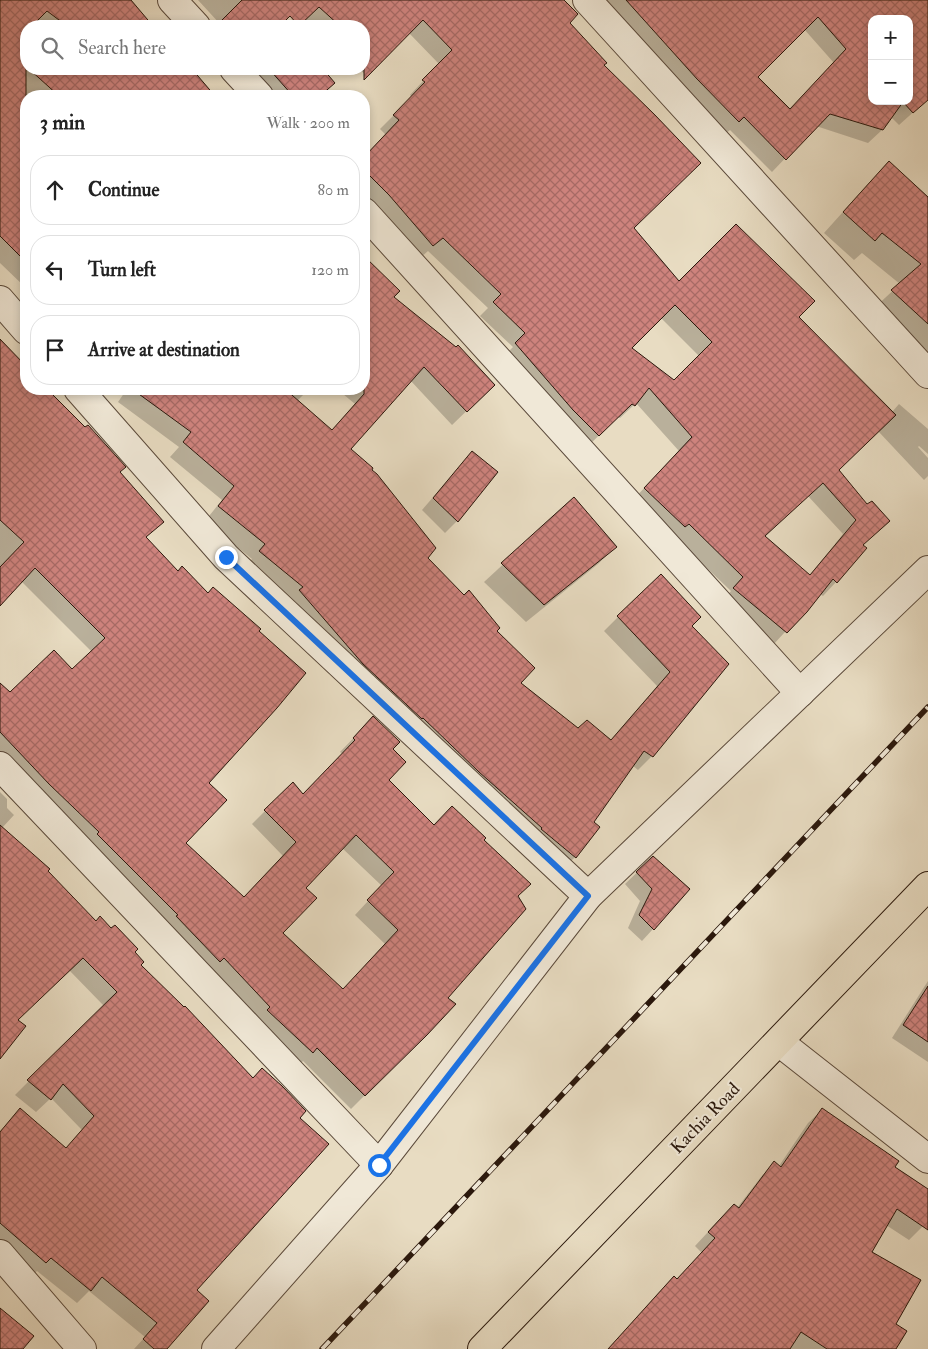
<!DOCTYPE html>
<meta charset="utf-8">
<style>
:root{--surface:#fff;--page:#f6f6f6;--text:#222;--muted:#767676;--line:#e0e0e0}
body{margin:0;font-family:"IM FELL Double Pica",serif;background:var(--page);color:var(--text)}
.controls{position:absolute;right:15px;top:15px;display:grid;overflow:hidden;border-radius:10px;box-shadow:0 2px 8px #0003}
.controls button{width:45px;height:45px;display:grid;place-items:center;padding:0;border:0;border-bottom:1px solid var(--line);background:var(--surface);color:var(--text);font:25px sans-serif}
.stop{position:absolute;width:15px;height:15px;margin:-11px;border:4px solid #1a73e8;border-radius:50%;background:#fff}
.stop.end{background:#1a73e8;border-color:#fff;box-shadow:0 1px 5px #0008}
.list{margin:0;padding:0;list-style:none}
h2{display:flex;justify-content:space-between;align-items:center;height:65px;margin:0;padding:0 20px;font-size:21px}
h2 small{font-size:16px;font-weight:400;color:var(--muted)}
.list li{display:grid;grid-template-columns:32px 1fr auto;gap:15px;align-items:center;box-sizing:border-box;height:70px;margin:0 10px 10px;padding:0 10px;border:1px solid var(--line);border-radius:20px}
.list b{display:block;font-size:19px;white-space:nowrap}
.list em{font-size:16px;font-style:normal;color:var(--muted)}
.icon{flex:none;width:28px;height:28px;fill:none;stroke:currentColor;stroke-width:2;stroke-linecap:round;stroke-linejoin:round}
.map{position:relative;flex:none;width:928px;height:1349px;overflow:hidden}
.search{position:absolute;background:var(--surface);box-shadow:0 2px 8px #0003;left:20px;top:20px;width:350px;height:55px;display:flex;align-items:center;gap:12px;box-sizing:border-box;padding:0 18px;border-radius:20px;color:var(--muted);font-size:19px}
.panel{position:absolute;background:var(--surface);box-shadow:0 2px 8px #0003;left:20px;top:90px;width:350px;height:305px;border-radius:20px}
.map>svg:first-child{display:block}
.shadow{fill:#0003;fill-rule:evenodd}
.building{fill:url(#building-cross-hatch);stroke:#2b180c;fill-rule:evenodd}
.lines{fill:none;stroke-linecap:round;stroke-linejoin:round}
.minor-casing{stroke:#5a493a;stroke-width:30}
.primary-casing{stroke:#2b180c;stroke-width:30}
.minor{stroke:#f0e8d7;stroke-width:28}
.primary{stroke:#e8dcc2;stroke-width:28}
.rail-casing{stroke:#2b180c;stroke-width:5.5}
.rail{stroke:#f0e8d7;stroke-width:4;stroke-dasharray:11;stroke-linecap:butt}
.route{stroke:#1a73e8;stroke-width:6}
.labels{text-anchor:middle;stroke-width:4;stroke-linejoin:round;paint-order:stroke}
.street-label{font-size:18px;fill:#2b180c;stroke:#f0e8d7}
</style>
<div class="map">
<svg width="928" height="1349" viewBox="0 0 928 1349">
<defs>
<pattern id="building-cross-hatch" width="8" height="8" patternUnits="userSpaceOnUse" patternTransform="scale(1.25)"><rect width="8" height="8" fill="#ce837d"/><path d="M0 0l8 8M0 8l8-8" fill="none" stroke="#a76a65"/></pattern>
</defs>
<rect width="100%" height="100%" fill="#e8dcc2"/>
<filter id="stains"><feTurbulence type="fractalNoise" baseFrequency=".004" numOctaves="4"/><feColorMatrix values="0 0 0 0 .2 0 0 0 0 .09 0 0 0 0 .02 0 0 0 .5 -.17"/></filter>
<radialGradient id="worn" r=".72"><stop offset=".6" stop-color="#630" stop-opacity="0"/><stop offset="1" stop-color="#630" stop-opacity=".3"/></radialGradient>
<g class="shadow">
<polygon points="0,0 129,0 153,26 26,26 26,69 190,69 214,96 26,96 26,288 0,263"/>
<polygon points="198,0 264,0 286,26 217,26 220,24"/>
<path d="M 282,0 L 562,0 L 568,23 L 603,66 L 633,228 L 679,283 L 797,317 L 892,412 L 899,404 L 928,429 L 928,454 L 919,446 L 918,447 L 928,458 L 928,476 L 924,480 L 878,431 L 837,470 L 867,506 L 862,546 L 836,582 L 823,596 L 820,594 L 773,645 L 720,603 L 731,591 L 674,537 L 631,502 L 679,451 L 636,403 L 620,418 L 618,417 L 585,449 L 505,355 L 513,347 L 480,316 L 488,308 L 428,251 L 419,259 L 364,197 L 364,158 L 386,135 L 380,129 L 412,97 L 410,95 L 439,64 L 409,33 L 366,75 L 359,69 L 364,69 L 364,26 L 311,26 ZM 660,317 L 700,357 L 674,382 L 630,348 ZM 808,496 L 843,534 L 809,576 L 764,537 Z"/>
<path d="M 602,0 L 928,0 L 928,99 L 899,125 L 891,117 L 882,130 L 868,143 L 816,126 L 772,172 L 730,130 L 725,134 ZM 872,19 L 909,19 L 909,101 L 872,101 ZM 804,29 L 834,63 L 789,110 L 757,77 Z"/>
<polygon points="252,69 321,69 333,83 320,96 267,96 260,88 266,82"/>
<polygon points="869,183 928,198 928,363 871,311 900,284 862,253 854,260 824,233"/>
<polygon points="364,257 398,291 393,297 480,398 452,425 410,380 349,449 370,470 427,558 495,632 519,684 578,729 610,741 657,686 604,631 618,617 691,626 652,756 638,770 632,765 592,822 575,857 562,870 246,566 252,559 205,521 222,500 170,457 179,447 118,402 127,389 309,389 298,400 331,431 355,404 337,389 364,389"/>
<path d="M 0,341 L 26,368 L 26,389 L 46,389 L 85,429 L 119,472 L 162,522 L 145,538 L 207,783 L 184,843 L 243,898 L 283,856 L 252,824 L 292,784 L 303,795 L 343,754 L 340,752 L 373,718 L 392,749 L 387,780 L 434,826 L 482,840 L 517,896 L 447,998 L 426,1034 L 351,1109 L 303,1061 L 299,1065 L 0,760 L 0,684 L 10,694 L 72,671 L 92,652 L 21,581 L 0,604 ZM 342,848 L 382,886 L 355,915 L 385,944 L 343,990 L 281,933 L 304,888 Z"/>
<polygon points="472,452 457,521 445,533 422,510"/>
<polygon points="574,499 615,547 598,564 526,622 484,582"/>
<polygon points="0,792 7,799 7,808 14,815 2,828 46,871 96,922 134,952 140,964 252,1079 298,1118 195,1290 165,1349 134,1349 145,1337 89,1291 77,1303 37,1271 32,1276 0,1248 0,1131 20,1110 65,1149 82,1130 51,1098 36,1112 15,1095 104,1006 69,970 16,1020 0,1057"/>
<polygon points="653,857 653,929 642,941 628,928 640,901 625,884"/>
<polygon points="928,981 928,1062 892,1038"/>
<polygon points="822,1110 894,1167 928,1191 928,1218 923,1226 909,1240 886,1225 870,1252 894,1324 894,1349 608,1349 660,1291 674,1277 677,1280 702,1253 695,1246 720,1219 737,1208 761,1177 774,1163 779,1166 808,1123"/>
</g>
<g class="building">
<polygon points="0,0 131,0 153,26 67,26 47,11 32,26 26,26 26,262 0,236"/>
<path d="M 242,0 L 564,0 L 578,14 L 570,23 L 607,63 L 604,65 L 655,115 L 701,163 L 634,228 L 679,281 L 736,224 L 815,301 L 799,317 L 896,415 L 839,470 L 867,504 L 872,501 L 890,521 L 863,545 L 867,548 L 837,583 L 833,579 L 807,612 L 787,633 L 733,588 L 743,577 L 689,524 L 685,527 L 644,488 L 692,437 L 649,388 L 635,406 L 632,404 L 599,436 L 573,410 L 515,343 L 525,333 L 493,302 L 501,294 L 443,238 L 433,246 L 389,195 L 364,170 L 364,157 L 399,120 L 393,115 L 425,82 L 422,80 L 452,50 L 423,20 L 364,80 L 364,26 L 340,26 L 319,7 L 299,26 L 290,16 L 280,26 L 216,26 ZM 675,305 L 712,342 L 674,380 L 632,348 ZM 823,483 L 856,520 L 810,575 L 765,536 Z"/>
<path d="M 626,0 L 928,0 L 928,100 L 913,113 L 903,102 L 883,130 L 830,114 L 786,160 L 744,117 L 739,122 L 697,79 ZM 818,17 L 846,49 L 790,109 L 758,77 ZM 872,19 L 909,19 L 909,101 L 872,101 Z"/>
<polygon points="29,69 192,69 215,96 59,96"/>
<polygon points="269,69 323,69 335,83 320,96 293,96"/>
<polygon points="889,161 928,197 928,324 891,290 921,264 882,233 875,241 843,212"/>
<polygon points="364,256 400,291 394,297 456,347 458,345 495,385 467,412 424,367 351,449 373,468 372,470 377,474 436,548 428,558 464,595 469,590 500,628 497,631 535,668 521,683 578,728 587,720 611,740 670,672 617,616 661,574 701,617 692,626 729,664 653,757 644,751 594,822 600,827 576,858 541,829 542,828 479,772 423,718 422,719 363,664 299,590 303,587 259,551 265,544 218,506 234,486 183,442 191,432 132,389 285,389 332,430 364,394"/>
<path d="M 0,339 L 26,366 L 26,389 L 47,389 L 85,427 L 88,425 L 126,467 L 120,472 L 164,522 L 146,537 L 178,571 L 182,566 L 208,593 L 213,587 L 261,629 L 259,631 L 306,673 L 277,708 L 209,783 L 227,800 L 186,843 L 244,897 L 296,842 L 264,810 L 293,782 L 303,794 L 355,740 L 353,738 L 373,716 L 400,742 L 393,749 L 406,762 L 389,780 L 434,825 L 452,806 L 486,838 L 484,840 L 531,884 L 518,896 L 526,909 L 448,998 L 456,1004 L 427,1035 L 365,1096 L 317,1048 L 313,1053 L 267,1010 L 270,1007 L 224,958 L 220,962 L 176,916 L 178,915 L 97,834 L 99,832 L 49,784 L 0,732 L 0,683 L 10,692 L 54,650 L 72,669 L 105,638 L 35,568 L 0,606 L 0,567 L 24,542 L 0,520 ZM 356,835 L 394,872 L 367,900 L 398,930 L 343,989 L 283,933 L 317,898 L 306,888 Z"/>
<polygon points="472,451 498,472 458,522 433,498"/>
<polygon points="574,497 617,547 544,605 501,563"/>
<polygon points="0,825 50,869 48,871 96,921 100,916 111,928 115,925 138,949 135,952 144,962 141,965 184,1007 185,1006 253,1078 262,1068 282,1086 306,1111 300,1118 329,1144 197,1290 209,1301 167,1349 154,1349 143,1339 157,1323 102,1277 91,1291 51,1258 46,1263 0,1223 0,1132 20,1108 66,1148 94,1116 63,1084 51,1100 27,1080 117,992 83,958 18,1020 26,1026 0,1059"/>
<polygon points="653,856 690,889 654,930 639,915 652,889 636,872"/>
<polygon points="928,986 928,1042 903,1025"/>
<polygon points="822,1108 899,1161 895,1167 928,1189 928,1230 897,1209 872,1252 921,1280 896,1324 907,1331 896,1349 827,1349 801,1332 790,1349 608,1349 674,1276 677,1279 715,1238 708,1232 734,1204 739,1208 774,1161 781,1167"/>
<polygon points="0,1308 34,1336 23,1349 0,1349"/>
</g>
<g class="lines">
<defs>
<g id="minor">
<polyline points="172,0 196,26"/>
<polyline points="587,0 928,374"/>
<polyline points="234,69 259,96"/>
<polyline points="364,212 800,693"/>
<polyline points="0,300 26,330"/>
<polyline points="78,389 226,557 588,896"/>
<polyline points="0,766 379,1165"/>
<polyline points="779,1042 928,1159"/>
<polyline points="0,1254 82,1349"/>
<polyline points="216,1349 379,1165 588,896 928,570"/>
</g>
<polyline id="primary" points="482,1349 928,886"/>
</defs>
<use href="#minor" class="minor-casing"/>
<use href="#primary" class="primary-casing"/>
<use href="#minor" class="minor"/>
<use href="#primary" class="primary"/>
<defs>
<polyline id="rail" points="322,1349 928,707"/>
</defs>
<use href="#rail" class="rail-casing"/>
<use href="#rail" class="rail"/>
</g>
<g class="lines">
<polyline class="route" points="226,557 588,896 379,1165"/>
</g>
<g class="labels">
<g class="street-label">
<text transform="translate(705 1118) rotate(-46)" y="6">Kachia Road</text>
</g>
</g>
<rect width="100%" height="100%" filter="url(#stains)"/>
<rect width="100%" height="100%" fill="url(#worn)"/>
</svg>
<div class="controls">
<button>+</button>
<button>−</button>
</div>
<div class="stop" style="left:379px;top:1165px"></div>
<div class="stop end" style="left:226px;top:557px"></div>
<div class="search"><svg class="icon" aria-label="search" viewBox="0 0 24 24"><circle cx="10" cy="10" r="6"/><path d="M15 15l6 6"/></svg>Search here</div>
<section class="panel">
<h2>3 min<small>Walk · 200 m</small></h2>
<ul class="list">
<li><svg class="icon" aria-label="ahead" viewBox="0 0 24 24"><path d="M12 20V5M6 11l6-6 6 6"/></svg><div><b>Continue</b></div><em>80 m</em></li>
<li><svg class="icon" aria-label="left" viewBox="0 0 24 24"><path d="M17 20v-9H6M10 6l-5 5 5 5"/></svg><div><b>Turn left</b></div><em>120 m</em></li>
<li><svg class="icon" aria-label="arrive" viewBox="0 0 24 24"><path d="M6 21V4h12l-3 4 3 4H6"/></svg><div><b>Arrive at destination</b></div></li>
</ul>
</section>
</div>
